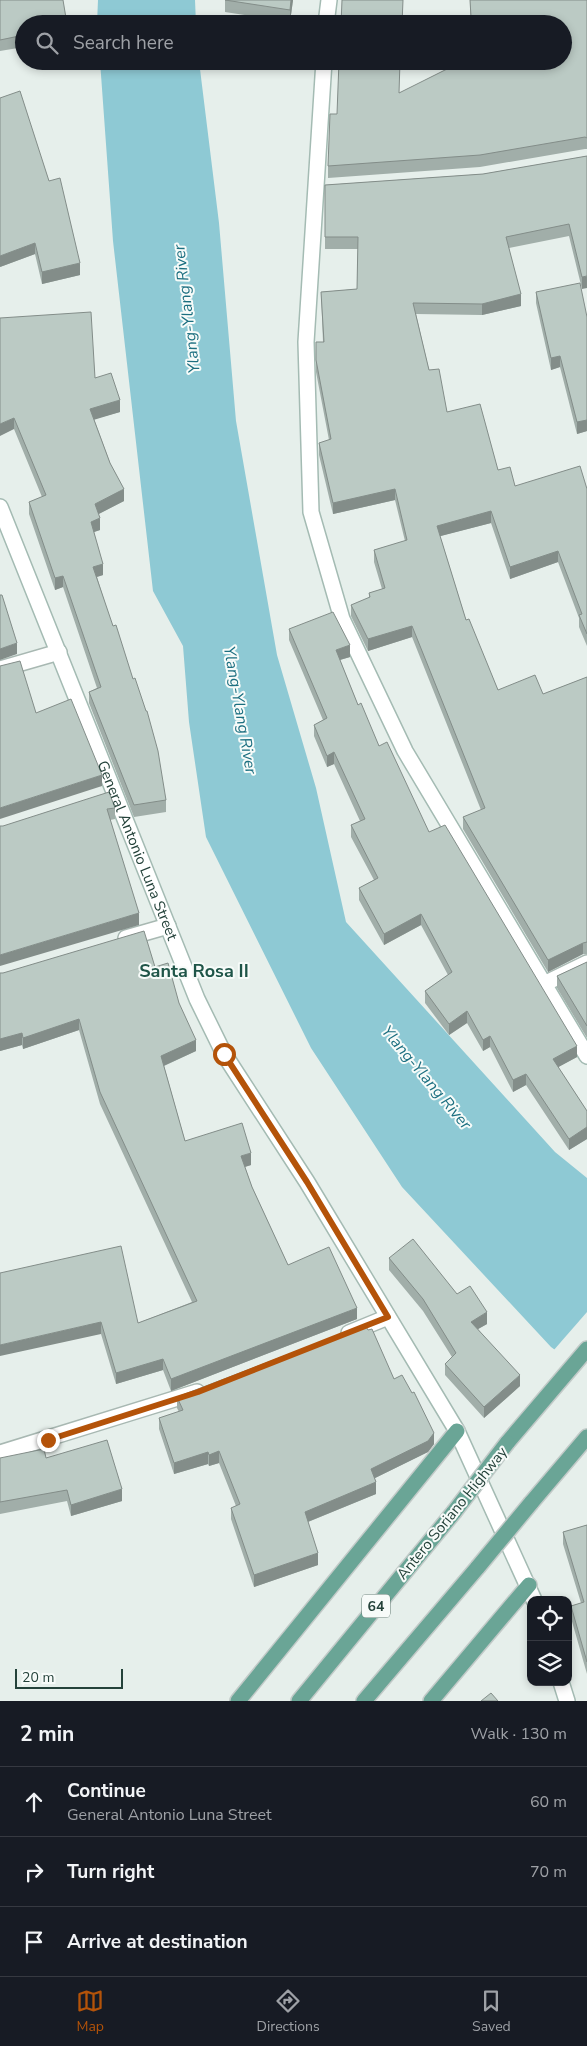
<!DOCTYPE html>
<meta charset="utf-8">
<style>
:root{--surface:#171b24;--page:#20242c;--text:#f1f3f6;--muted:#9ea1a6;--line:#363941;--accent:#b45309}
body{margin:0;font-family:"Nunito Sans",sans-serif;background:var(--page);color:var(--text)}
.controls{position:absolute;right:15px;bottom:15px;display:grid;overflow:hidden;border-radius:10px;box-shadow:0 2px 8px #0003}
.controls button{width:45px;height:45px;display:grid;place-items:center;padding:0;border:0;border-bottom:1px solid var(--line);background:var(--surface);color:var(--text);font:25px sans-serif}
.scale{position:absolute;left:15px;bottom:12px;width:108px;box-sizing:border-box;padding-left:5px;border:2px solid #24423a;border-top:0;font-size:14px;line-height:18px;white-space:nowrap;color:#24423a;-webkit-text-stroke:4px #f7fbf9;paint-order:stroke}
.stop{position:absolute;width:15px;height:15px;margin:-11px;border:4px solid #b45309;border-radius:50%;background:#fff}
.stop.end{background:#b45309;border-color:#fff;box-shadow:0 1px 5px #0008}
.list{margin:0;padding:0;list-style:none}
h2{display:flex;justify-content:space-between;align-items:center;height:65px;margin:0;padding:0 20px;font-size:21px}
h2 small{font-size:16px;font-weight:400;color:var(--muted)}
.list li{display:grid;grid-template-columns:32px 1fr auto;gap:15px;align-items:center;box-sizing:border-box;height:70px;padding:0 20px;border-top:1px solid var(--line)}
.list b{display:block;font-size:19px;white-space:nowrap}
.list p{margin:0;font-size:16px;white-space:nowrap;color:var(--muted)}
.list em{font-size:16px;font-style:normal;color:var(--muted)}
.icon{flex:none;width:28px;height:28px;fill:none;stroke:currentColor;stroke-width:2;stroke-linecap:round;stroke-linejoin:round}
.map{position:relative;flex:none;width:587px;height:1701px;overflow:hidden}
.search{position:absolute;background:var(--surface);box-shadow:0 2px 8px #0003;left:15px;right:15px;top:15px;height:55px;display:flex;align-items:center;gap:12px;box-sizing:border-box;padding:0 18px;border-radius:28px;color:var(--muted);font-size:19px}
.sheet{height:275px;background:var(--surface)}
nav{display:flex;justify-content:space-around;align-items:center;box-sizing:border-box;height:70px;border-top:1px solid var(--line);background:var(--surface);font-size:14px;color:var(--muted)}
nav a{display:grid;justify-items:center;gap:2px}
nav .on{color:var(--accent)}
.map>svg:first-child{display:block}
.water{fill:#8ec9d4}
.pier{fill:#e6efeb}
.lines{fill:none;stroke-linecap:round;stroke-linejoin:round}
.lane-casing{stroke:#a8b8b2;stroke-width:18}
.street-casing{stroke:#a8b8b2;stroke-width:18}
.secondary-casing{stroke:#a4bbb3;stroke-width:18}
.primary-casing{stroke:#c2cac8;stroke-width:18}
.lane{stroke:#fff;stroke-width:15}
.street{stroke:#fff;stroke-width:15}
.secondary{stroke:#fff;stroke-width:15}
.primary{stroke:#6aa596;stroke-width:15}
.primary-bridge-casing{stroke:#c2cac8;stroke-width:18;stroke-linecap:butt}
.primary-bridge{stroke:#6aa596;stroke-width:15}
.wall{fill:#a1aea9}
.shaded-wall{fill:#838d89}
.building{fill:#bbcac4;stroke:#838d89}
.route{stroke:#b45309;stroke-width:6}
.labels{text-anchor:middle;stroke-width:4;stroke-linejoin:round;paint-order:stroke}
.shield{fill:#f7fbf9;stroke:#637a73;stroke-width:1}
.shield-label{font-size:14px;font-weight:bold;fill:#24423a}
.street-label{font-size:15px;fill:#24423a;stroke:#f7fbf9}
.water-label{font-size:16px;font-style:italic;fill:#1c6f80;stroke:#f7fbf9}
.quarter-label{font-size:18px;font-weight:bold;fill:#1f5548;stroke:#f7fbf9}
</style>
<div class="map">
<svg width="587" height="1701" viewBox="0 0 587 1701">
<rect width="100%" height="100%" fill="#e6efeb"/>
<g class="water">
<polygon points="98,0 195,0 196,24 97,24"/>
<polygon points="100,61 199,61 219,223 236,421 277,655 316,788 346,922 555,1152 587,1178 587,1373 551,1347 402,1187 311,1048 206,837 189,722 183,646 153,591 113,241"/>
</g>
<polygon class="pier" points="587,1312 587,1375 553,1351"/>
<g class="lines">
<defs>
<polyline id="lane" points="126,938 168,926"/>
<g id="street">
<polyline points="0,669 59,652"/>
<polyline points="544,984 587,963"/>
<polyline points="349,1333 388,1317"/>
<polyline points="0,1453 197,1392"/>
</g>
<g id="secondary">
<polyline points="326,24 329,0"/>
<polyline points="324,61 306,342 311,512 342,619 405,751 587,1056"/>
<path id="s1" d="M 0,507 L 197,999 L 224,1054 L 307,1182 L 457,1431 L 534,1600"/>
<polyline points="561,1682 567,1701"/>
</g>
<g id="primary">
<polyline points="507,1443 587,1349"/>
<polyline points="531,1503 587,1437"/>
<polyline points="238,1701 457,1431"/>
<polyline points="299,1701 454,1512"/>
<polyline points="364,1701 478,1567"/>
<polyline points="431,1701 529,1585"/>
</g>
</defs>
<use href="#lane" class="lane-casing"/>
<use href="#street" class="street-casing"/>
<use href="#secondary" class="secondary-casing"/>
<use href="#primary" class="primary-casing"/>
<use href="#lane" class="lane"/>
<use href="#street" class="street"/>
<use href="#secondary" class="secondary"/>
<use href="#primary" class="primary"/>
<defs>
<g id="primary-bridge">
<polyline points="454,1512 507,1443"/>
<polyline points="478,1567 531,1503"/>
</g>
</defs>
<use href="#primary-bridge" class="primary-bridge-casing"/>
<use href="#primary-bridge" class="primary-bridge"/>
</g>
<g class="wall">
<polygon points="0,0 24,24 24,47 0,51"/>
<polygon points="225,0 293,0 290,22 225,12"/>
<polygon points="470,0 587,0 587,149 585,149 480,167 328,178 328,166 337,114 481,65 480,61 563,61 563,24 471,24"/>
<polygon points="587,156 582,289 569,236 509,248 521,306 482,315 416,314 429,370 447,412 498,470 515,486 587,489 587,646 579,627 579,618 558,562 510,579 491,523 440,536 466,620 498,690 543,694 587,677 587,954 583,954 548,972 463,829 463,817 481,810 412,637 368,651 351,616 351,605 369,598 369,593 382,589 374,562 374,550 405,541 395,500 333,514 319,455 319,443 329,440 316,372 316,342 323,342 321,292 357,289 358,249 325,249 325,185 483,174"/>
<polygon points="49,181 80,275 42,284 35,254 0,267"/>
<polygon points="536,292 587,317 587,431 577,434 560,367 551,370 536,303"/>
<polygon points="0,318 95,378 120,412 94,419 124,501 98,514 100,530 94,532 103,575 97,577 166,800 166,812 134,817 89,703 89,692 97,688 63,587 55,590 29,514 29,502 42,497 14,429"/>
<polygon points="289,629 350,657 340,660 358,705 379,746 429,832 577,1057 558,1067 587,1111 587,1139 569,1150 526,1085 513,1092 490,1047 483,1051 467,1023 449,1035 425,1003 425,991 448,975 421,925 384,945 359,900 359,888 374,880 351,837 351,825 360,821 334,764 327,767 314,736 314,725 323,720 289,640"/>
<polygon points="115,808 115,819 110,820 139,925 3,826"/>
<polygon points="587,962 587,1038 557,988 557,976"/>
<polygon points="155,967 179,1003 196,1051 164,1066 185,1141 251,1165 245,1167 252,1187 288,1265 357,1319 171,1391 163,1370 116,1384 101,1334 0,1273 138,1323 192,1302 100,1104 79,1030 23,1049 22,1045 0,1051 0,973"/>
<polygon points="389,1258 457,1294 487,1324 478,1329 520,1386 484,1418 445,1375 445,1364 452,1357 423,1311 389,1270"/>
<polygon points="394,1379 434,1444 428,1452 375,1478 376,1494 308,1522 318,1565 254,1587 231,1519 231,1508 236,1506 219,1463 209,1466 208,1464 174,1474 159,1429 159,1418 179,1412 177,1408 177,1397"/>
<polygon points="0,1458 46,1458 122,1501 71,1516 67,1501 0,1514"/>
<polygon points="587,1525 587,1674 571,1618 571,1606 581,1603 563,1544 563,1532"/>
</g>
<g class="shaded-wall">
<polygon points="291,0 293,0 290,22 290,10"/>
<polygon points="35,243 35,254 0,267 0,256"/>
<polygon points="80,263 80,275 42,284 42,272"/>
<polygon points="587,276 587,288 582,289 582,277"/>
<polygon points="521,294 521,306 482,315 482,304"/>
<polygon points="560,356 560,367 551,370 551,358"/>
<polygon points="120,400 120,412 90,421 90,409"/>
<polygon points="14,418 14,429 0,436 0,424"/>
<polygon points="587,420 587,431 577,434 577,422"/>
<polygon points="124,489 124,501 95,516 95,504"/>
<polygon points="395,489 395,500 333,514 333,503"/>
<polygon points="491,511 491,523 437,537 437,526"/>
<polygon points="100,518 100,530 91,533 91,522"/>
<polygon points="558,551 558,562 510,579 510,567"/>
<polygon points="103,564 103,575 93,578 93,567"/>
<polygon points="63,576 63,587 55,590 55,578"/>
<polygon points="412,626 412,637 368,651 368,639"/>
<polygon points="17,643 17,654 0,660 0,649"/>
<polygon points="350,645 350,657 336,661 336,650"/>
<polygon points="334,752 334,764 327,767 327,756"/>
<polygon points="102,775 102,786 0,819 0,808"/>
<polygon points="139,913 139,925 0,966 0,955"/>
<polygon points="421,914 421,925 384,945 384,934"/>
<polygon points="583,943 583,954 548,972 548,960"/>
<polygon points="467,1011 467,1023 449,1035 449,1024"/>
<polygon points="79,1019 79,1030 23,1049 23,1038"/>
<polygon points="22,1033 22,1045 0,1051 0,1039"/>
<polygon points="490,1036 490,1047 483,1051 483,1040"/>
<polygon points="196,1040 196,1051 161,1067 161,1056"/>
<polygon points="577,1046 577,1057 553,1070 553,1059"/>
<polygon points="526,1074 526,1085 513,1092 513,1080"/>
<polygon points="587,1127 587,1139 569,1150 569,1139"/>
<polygon points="251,1153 251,1165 241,1168 241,1156"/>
<polygon points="357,1308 357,1319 171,1391 171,1379"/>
<polygon points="487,1312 487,1324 471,1333 471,1322"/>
<polygon points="101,1322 101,1334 0,1356 0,1345"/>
<polygon points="163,1359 163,1370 116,1384 116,1373"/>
<polygon points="520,1375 520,1386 484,1418 484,1407"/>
<polygon points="434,1433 434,1444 428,1452 371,1480 371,1469"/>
<polygon points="219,1451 219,1463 209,1466 209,1455"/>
<polygon points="208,1452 208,1464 174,1474 174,1463"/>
<polygon points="376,1482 376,1494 305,1523 305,1512"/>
<polygon points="122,1489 122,1501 71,1516 71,1505"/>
<polygon points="318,1553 318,1565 254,1587 254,1575"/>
</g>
<g class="building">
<polygon points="0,0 63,0 67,24 24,24 24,35 0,40"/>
<polygon points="225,0 291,0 290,10"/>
<polygon points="342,0 403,0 402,24 341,24"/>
<polygon points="470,0 587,0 587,138 585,137 480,155 328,166 330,114 337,114 339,61 400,61 399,93 451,67 484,65 483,61 563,61 563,24 473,24 471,17"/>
<polygon points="20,91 49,181 60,178 80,263 42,272 35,243 0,256 0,98"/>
<polygon points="587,156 587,276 582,277 569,224 506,237 521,294 482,304 413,303 429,370 439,369 447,412 480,404 498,470 510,467 515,486 580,466 587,489 587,634 579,615 582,614 558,551 510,567 491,511 437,526 466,620 469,619 498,690 535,675 543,694 587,677 587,942 583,943 548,960 463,817 485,808 412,626 368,639 351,605 370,597 369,593 385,588 374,550 407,540 395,489 333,503 319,443 331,439 316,360 316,342 324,342 321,292 357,289 358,237 325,237 325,185 483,174"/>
<polygon points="580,283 587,317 587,420 577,422 560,356 551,358 536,292"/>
<polygon points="91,312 95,378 111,373 120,400 90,409 110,463 124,489 95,504 100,518 91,522 103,564 93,567 113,626 116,625 133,679 135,678 146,711 147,711 158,751 166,800 134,805 89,692 101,687 63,576 55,578 29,502 46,495 14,418 0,424 0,318"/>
<polygon points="0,595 2,595 17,643 0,649"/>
<polygon points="333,612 350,645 336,650 358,705 361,703 379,746 387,742 429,832 445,825 577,1046 553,1059 587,1111 587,1127 569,1139 526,1074 513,1080 490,1036 483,1040 467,1011 449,1024 425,991 452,972 421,914 384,934 359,888 378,878 351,825 365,819 334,752 327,756 314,725 327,718 289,629"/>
<polygon points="20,661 36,713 71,699 102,775 0,808 0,666"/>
<polygon points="109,792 115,808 107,809 139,913 0,955 0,826 3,826"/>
<polygon points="144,931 155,967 168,963 179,1003 196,1040 161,1056 185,1141 242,1123 251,1153 241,1156 252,1187 288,1265 329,1247 357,1308 171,1379 163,1359 116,1373 101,1322 0,1345 0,1273 121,1246 138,1323 197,1301 100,1092 79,1019 23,1038 22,1033 0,1039 0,973 3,973"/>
<polygon points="587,962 587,1026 557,976"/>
<polygon points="413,1239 457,1294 470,1286 487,1312 471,1322 520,1375 484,1407 445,1364 456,1353 423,1299 389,1258"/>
<polygon points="365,1325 368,1330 372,1329 394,1379 402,1375 412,1393 414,1392 434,1433 428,1441 371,1469 376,1482 305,1512 318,1553 254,1575 231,1508 240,1504 219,1451 209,1455 208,1452 174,1463 159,1418 183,1410 177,1397"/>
<polygon points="107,1440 122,1489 71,1505 67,1490 0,1502 0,1458 44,1449 46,1458"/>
<polygon points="587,1525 587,1662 571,1606 584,1602 563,1532"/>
<polygon points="491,1693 498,1701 481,1701"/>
</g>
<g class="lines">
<polyline class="route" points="48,1440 198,1392 388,1317 307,1182 224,1054"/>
</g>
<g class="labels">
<rect class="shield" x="362" y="1594.5" width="28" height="23" rx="4"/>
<g class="shield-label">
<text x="376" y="1611">64</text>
</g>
<g class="street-label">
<text dy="5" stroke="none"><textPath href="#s1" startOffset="370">General Antonio Luna Street</textPath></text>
<text transform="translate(452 1513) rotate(-51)" y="5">Antero Soriano Highway</text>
</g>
<g class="water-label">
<text transform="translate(186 309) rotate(-97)" y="6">Ylang-Ylang River</text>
<text transform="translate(241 710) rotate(80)" y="6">Ylang-Ylang River</text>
<text transform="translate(427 1077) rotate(50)" y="6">Ylang-Ylang River</text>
</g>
<g class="quarter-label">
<text x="194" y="977">Santa Rosa II</text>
</g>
</g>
</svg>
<div class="controls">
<button><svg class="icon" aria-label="locate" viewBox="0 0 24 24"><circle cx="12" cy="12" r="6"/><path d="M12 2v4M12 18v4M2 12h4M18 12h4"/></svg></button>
<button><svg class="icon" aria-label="layers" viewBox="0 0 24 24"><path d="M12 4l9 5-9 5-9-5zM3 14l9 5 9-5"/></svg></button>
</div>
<div class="scale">20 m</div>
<div class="stop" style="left:224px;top:1054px"></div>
<div class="stop end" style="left:48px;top:1440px"></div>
<div class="search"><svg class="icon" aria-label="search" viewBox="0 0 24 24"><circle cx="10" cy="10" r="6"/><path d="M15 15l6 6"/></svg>Search here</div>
</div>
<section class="sheet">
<h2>2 min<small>Walk · 130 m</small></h2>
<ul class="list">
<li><svg class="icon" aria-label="ahead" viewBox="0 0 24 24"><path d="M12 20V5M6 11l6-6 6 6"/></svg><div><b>Continue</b><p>General Antonio Luna Street</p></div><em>60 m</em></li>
<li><svg class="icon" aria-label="right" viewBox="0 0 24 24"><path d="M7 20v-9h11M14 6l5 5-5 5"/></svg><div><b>Turn right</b></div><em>70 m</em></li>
<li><svg class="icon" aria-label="arrive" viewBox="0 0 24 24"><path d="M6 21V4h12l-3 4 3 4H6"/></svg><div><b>Arrive at destination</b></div></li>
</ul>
</section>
<nav>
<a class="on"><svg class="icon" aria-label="map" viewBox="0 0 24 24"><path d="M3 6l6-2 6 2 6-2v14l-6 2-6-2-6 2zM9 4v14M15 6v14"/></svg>Map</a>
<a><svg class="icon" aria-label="directions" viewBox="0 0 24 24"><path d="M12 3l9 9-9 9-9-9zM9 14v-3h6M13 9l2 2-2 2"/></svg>Directions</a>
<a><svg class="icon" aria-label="saved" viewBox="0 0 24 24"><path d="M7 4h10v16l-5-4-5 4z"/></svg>Saved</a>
</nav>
